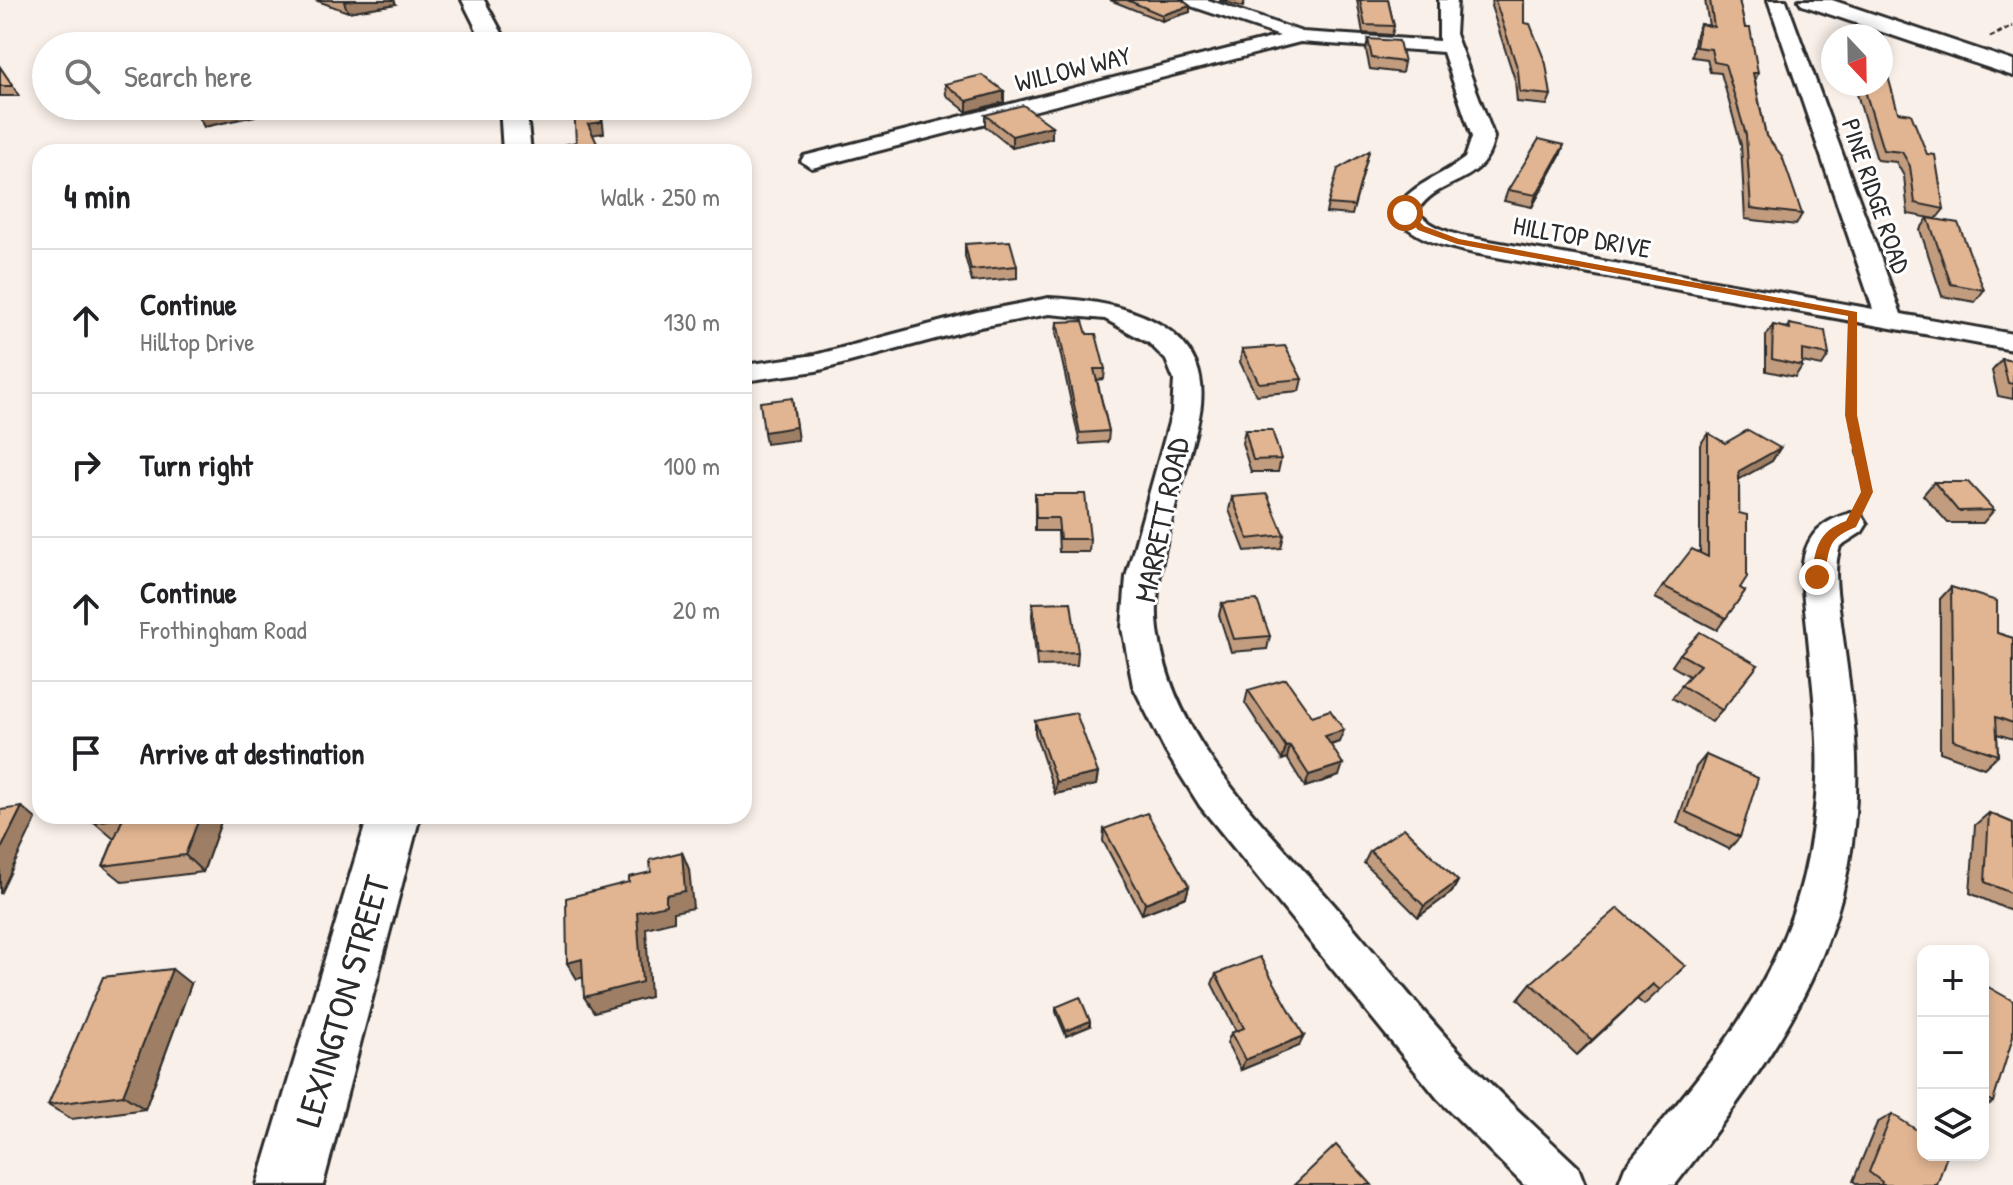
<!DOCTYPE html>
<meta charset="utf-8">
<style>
:root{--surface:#fff;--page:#f2f2f2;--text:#202124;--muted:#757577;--line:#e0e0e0}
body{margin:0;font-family:"Patrick Hand",sans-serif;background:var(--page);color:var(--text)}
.controls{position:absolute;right:24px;bottom:24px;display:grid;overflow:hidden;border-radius:16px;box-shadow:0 4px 12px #0003}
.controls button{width:72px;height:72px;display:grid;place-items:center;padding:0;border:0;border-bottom:2px solid var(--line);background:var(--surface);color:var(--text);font:40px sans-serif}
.compass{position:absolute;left:1821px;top:24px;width:72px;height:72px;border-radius:50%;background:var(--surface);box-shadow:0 4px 12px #0003;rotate:158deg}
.stop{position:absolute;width:24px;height:24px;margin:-18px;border:6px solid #b45309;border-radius:50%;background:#fff}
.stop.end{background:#b45309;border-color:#fff;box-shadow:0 2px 8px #0008}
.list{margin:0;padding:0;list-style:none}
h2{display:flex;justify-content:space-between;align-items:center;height:104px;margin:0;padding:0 32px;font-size:34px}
h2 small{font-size:26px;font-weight:400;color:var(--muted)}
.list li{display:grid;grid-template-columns:52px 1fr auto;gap:24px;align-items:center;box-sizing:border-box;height:144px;padding:0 32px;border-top:2px solid var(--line)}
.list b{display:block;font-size:30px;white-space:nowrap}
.list p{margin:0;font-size:26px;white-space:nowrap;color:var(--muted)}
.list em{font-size:26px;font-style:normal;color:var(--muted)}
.icon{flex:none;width:44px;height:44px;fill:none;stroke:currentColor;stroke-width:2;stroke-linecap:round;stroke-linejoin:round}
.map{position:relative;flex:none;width:2013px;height:1185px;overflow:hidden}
.search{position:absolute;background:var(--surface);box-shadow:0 4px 12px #0003;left:32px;top:32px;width:720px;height:88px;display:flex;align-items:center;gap:20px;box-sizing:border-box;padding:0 28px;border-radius:44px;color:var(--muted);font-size:30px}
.panel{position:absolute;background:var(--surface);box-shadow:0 4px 12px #0003;left:32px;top:144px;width:720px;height:680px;border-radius:24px}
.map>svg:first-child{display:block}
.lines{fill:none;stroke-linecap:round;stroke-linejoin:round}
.street-casing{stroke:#2b2b2b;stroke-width:6}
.secondary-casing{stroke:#2b2b2b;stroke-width:6}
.path-far2{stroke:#2b2b2b;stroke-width:3;stroke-dasharray:5 3;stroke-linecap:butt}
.path-far1{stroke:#2b2b2b;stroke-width:4;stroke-dasharray:6 5;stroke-linecap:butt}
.path{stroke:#2b2b2b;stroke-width:5;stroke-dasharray:8 6;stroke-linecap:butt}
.street{fill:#fff;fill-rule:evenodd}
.secondary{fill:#fff;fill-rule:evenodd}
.wall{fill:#c29c7e;stroke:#2b2b2b;stroke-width:2}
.shaded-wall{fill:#9e7f66;stroke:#2b2b2b;stroke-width:2}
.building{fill:#e1b592;stroke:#2b2b2b;stroke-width:2}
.route{fill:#b45309}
.labels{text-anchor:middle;stroke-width:6;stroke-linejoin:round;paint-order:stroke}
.far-street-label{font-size:26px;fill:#2b2b2b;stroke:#fff}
.street-label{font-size:30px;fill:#2b2b2b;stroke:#fff}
.near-street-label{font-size:36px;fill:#2b2b2b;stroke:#fff}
</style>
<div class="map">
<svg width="2013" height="1185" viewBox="0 0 2013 1185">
<rect width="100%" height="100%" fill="#f9f0e9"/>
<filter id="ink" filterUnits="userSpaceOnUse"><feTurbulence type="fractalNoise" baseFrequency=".0125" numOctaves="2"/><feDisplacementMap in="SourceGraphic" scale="16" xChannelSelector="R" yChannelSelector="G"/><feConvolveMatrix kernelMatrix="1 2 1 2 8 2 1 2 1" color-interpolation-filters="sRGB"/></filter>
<g filter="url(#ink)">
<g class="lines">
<defs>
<g id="street">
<path d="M 1182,0 L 1208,0 L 1302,32 L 1439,41 L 1439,0 L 1457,0 L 1455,34 L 1494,137 C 1485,188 1437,176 1417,212 C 1429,225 1444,231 1461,236 L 1873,309 L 1768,0 L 1786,0 L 1901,314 L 2013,334 L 2013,350 L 1474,253 C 1443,246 1413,240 1393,213 C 1410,184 1439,178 1465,158 L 1472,137 L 1443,52 L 1300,42 L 812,168 L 801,161 L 804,156 L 1280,36 L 1185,4 Z"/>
<path d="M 1049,298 C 1098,300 1174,311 1196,364 C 1208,394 1198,423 1190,453 C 1177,506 1151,576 1158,630 C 1172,741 1265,825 1335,906 C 1381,959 1424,1016 1473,1066 C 1507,1101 1543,1134 1578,1167 L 1585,1185 L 1524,1185 L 1438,1099 L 1200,806 L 1166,752 L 1133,686 L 1122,628 L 1126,577 L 1172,412 L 1174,380 L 1166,360 L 1149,343 L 1105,319 L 1049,314 L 980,327 L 816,371 L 744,381 L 744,365 L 815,355 L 977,312 Z"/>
<path d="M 1851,513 L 1862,516 L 1867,524 L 1862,532 L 1840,546 C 1832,572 1838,597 1841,623 C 1846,661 1852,699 1855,738 C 1868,929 1786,1042 1675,1185 L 1618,1185 L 1625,1167 C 1725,1045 1803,963 1816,797 C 1821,740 1812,684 1807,627 C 1805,602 1798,574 1806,549 C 1814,527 1830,519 1851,513 Z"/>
</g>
<g id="secondary">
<polygon points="462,0 484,0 509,46 485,46"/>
<polygon points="1799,0 1832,0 2013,61 2013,76 1802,5"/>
<polygon points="500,106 526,106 531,152 503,152"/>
<polygon points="368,816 420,816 323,1185 257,1185"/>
</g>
</defs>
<use href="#street" class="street-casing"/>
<use href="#secondary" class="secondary-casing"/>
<polyline class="path-far2" points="1990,37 2013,26"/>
<polyline class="path-far1" points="1853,334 1851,415 1856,437"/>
<polyline class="path" points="1855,435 1867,492 1862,502"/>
<use href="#street" class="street"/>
<use href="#secondary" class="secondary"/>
</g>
<g class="wall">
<polygon points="315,0 394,0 396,4 348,12"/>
<polygon points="1110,0 1182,0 1190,6 1190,12 1162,21"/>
<polygon points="1219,0 1245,0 1243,7"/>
<polygon points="1357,0 1388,0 1394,26 1392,35 1363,33"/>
<polygon points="1493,0 1524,0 1524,23 1551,95 1547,105 1517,102 1515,80 1491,6"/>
<polygon points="1705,0 1739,0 1745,28 1758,73 1755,81 1766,136 1802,214 1796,225 1745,219 1741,145 1721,73 1710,72 1707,59 1692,57 1696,34 1700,24 1709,26"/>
<polygon points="1368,39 1404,62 1402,73 1370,69 1366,50"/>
<polygon points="0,67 13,86 19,96 0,96"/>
<polygon points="945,84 1004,91 1004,102 967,112 946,95"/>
<polygon points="1854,84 1881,84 1898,112 1944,209 1936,219 1908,214 1904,176 1896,162 1877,160"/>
<polygon points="985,115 1052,126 1052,138 1012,148 985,126"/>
<polygon points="1369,151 1352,215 1326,213 1328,204"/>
<polygon points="1560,156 1532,207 1504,201 1508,190"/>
<polygon points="1928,218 1984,290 1975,302 1942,296 1920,230"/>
<polygon points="965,244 1017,266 1017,278 972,282 965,256"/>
<polygon points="1057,322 1087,334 1105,369 1104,379 1097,380 1109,431 1108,442 1080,444 1056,333"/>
<polygon points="1789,324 1829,355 1822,366 1802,362 1802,366 1795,377 1766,371 1766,336 1773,325 1787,328"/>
<polygon points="1242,349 1302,379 1299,391 1256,395 1240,362"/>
<polygon points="2002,359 2013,361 2013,399 1998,396 1992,371"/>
<polygon points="1245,430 1281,459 1278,472 1251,472 1242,443"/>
<polygon points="1708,433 1725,443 1780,448 1772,461 1739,479 1740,588 1745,591 1717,630 1655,598 1663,586 1700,553 1700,445"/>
<polygon points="1934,482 1994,510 1983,523 1948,523 1923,495"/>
<polygon points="1035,494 1090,539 1089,552 1059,552 1058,531 1035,531"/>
<polygon points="1232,497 1284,535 1281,548 1245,551 1229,510"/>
<polygon points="1951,587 1997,633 2013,638 2013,739 1997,734 1998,755 1984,768 1940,752 1940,599"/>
<polygon points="1033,603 1078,652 1077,665 1037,666 1032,616"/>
<polygon points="1222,603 1270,636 1267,649 1231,652 1219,615"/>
<polygon points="1680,654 1758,665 1712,722 1672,698 1689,676 1672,666"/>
<polygon points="1248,690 1312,716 1339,742 1331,745 1339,776 1305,787 1287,758 1282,760 1245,703"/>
<polygon points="1035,721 1098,773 1096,785 1055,794 1035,733"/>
<polygon points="1706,755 1740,837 1729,849 1677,823 1696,767"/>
<polygon points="1989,813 2013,823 2013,912 1970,893 1975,825"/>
<polygon points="97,816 223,816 203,872 123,882 103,866 114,839 94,822"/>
<polygon points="1104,829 1189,886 1186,897 1142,914 1103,841"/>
<polygon points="1370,851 1458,881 1452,892 1418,917 1364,863"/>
<polygon points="1685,966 1644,1005 1637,999 1577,1055 1518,999 1531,983"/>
<polygon points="1216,974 1299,1046 1241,1070 1227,1043 1231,1033 1236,1031 1212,984"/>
<polygon points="191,984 145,1109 72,1119 48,1105"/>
<polygon points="1983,984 1993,1102 1983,1108"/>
<polygon points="1056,1007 1090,1026 1066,1036 1056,1012"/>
<polygon points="1892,1114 1937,1185 1859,1185 1853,1181 1877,1123"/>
</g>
<g class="shaded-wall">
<polygon points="354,0 394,0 396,4 348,12 344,2"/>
<polygon points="1190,6 1190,12 1162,21 1162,15"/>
<polygon points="1004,91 1004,102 967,112 967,101"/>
<polygon points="243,106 251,106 255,116 204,127 198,116"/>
<polygon points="412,106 457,106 457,111 416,117"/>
<polygon points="599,106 601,106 604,133 591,135 588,124"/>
<polygon points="1052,126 1052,138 1012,148 1012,136"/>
<polygon points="1564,145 1560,156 1532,207 1536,195"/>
<polygon points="792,398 798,440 766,444 764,432"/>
<polygon points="1780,448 1772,461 1731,484 1739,471"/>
<polygon points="1344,730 1339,742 1320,748 1325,736"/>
<polygon points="1290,746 1287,758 1282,760 1286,747"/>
<polygon points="1343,764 1339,776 1305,787 1309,775"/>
<polygon points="1098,773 1096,785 1055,794 1056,782"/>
<polygon points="22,807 36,819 0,894 0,851"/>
<polygon points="200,816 223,816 203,872 185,855"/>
<polygon points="682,852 689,869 693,908 674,912 674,921 646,928 650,997 594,1012 584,997 637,912 666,895"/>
<polygon points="1458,881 1452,892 1418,917 1424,906"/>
<polygon points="1189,886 1186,897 1142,914 1145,903"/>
<polygon points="582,959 592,975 577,979 567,963"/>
<polygon points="172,969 191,984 145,1109 123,1095"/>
<polygon points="1653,984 1637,999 1577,1055 1592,1040"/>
<polygon points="1090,1021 1090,1026 1066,1036 1066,1031"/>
<polygon points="1304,1036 1299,1046 1241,1070 1245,1060"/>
</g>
<g class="building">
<polygon points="1127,0 1182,0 1190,6 1162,15"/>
<polygon points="1360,0 1388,0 1394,26 1365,25"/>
<polygon points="1495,0 1524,0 1524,23 1530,24 1546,64 1551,95 1520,92 1518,70"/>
<polygon points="1710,0 1739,0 1745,28 1750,28 1758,73 1753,73 1766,136 1782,156 1802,214 1751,208 1746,135 1725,64 1714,62 1711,49 1696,47 1700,24 1714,27"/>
<polygon points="1368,39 1399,41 1404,62 1372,58"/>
<polygon points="0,67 13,86 0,86"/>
<polygon points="1881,72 1887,73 1898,112 1911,114 1927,154 1935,155 1944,209 1915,203 1910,166 1902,152 1883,150 1863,84 1881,84"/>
<polygon points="982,75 1004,91 967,101 945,84"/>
<polygon points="1023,105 1052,126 1012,136 985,115"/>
<polygon points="195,106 243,106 198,116"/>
<polygon points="574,106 599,106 602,122 588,124 601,152 563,152 563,145 576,142"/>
<polygon points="1539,139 1564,145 1536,195 1508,190"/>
<polygon points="1369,151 1354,206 1328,204 1338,169"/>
<polygon points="1928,218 1958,223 1984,290 1951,284"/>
<polygon points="1010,241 1017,266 971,270 965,244"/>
<polygon points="1083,321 1087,334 1096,334 1105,369 1094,369 1109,431 1080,433 1057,322"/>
<polygon points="1789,324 1825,331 1829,355 1802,350 1802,366 1772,359 1773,325 1790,329"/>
<polygon points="1285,346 1302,379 1259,383 1242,349"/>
<polygon points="2002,359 2013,361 2013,384 2008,383"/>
<polygon points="792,398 796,427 764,432 760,402"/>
<polygon points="1245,430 1272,430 1281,459 1253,460"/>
<polygon points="1748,430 1780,448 1739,471 1739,513 1747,515 1747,577 1740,588 1745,591 1726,618 1663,586 1692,549 1708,557 1708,433 1725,443"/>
<polygon points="1934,482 1968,482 1994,510 1958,511"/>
<polygon points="1035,494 1085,494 1090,539 1060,539 1058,518 1036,518"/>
<polygon points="1267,494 1284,535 1248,539 1232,497"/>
<polygon points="1951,587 1997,601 1997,633 2013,638 2013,723 1996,717 1998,755 1953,740"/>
<polygon points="1257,600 1270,636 1234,639 1222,603"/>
<polygon points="1071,602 1078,652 1038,654 1033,603"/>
<polygon points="1700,632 1758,665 1722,710 1681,685 1700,665 1680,654"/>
<polygon points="1286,679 1312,716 1330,710 1344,730 1325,736 1343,764 1309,775 1290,746 1286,747 1248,690"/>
<polygon points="1076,713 1098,773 1056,782 1035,721"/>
<polygon points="1706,755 1758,778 1740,837 1686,812"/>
<polygon points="22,807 0,851 0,810"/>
<polygon points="1147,813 1189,886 1145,903 1104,829"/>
<polygon points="1989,813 2013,823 2013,894 1985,882"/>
<polygon points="97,816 200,816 185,855 103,866 123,818 94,822"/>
<polygon points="1404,828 1458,881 1424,906 1370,851"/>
<polygon points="682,852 685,891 666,895 666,905 637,912 642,982 584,997 582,959 567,963 566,898 629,882 629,877 651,872 650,860"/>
<polygon points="1618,908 1685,966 1660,990 1653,984 1592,1040 1531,983"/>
<polygon points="1260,957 1304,1036 1245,1060 1231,1033 1244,1028 1216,974"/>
<polygon points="172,969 123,1095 48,1105 103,977"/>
<polygon points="1983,984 2013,1001 2013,1037 1993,1102 1983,1096"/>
<polygon points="1080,997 1090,1021 1066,1031 1056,1007"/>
<polygon points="1892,1114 1923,1134 1923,1155 1947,1155 1937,1185 1881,1185 1882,1182 1869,1172"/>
<polygon points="1336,1145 1372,1185 1294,1185"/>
</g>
</g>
<path class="route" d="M 1402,211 L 1408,211 L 1424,226 L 1459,239 L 1857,312 L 1857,415 L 1873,492 L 1856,527 C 1822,540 1832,553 1822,580 L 1817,582 L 1811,577 C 1816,548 1817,532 1846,521 L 1861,492 L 1845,415 L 1848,316 L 1457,244 L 1418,230 Z"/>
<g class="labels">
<g class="far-street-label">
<text transform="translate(1073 69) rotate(-14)" y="9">WILLOW WAY</text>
<text transform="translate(1876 196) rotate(71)" y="9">PINE RIDGE ROAD</text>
<text transform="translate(1582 237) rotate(10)" y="9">HILLTOP DRIVE</text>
</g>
<g class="street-label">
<text transform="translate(1162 520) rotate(-78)" y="10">MARRETT ROAD</text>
</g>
<g class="near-street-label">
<text transform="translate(342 1001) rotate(-74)" y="13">LEXINGTON STREET</text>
</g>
</g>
</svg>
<div class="controls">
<button>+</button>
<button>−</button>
<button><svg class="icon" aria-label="layers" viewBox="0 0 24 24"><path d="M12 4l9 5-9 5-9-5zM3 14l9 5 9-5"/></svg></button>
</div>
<svg class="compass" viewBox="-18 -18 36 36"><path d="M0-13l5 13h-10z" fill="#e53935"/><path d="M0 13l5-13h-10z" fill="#757577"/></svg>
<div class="stop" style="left:1405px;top:213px"></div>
<div class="stop end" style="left:1817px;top:577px"></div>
<div class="search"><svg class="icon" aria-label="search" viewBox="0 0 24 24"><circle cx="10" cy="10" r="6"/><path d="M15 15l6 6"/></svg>Search here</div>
<section class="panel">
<h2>4 min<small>Walk · 250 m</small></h2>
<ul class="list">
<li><svg class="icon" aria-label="ahead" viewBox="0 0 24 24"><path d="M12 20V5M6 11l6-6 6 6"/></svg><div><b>Continue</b><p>Hilltop Drive</p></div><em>130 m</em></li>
<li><svg class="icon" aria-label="right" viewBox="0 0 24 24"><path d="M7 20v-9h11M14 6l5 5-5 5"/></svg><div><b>Turn right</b></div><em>100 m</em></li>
<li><svg class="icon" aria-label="ahead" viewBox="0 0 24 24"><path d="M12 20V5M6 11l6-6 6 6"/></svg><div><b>Continue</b><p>Frothingham Road</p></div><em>20 m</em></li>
<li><svg class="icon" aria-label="arrive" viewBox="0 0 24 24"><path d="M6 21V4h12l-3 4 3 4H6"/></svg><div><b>Arrive at destination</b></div></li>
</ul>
</section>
</div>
